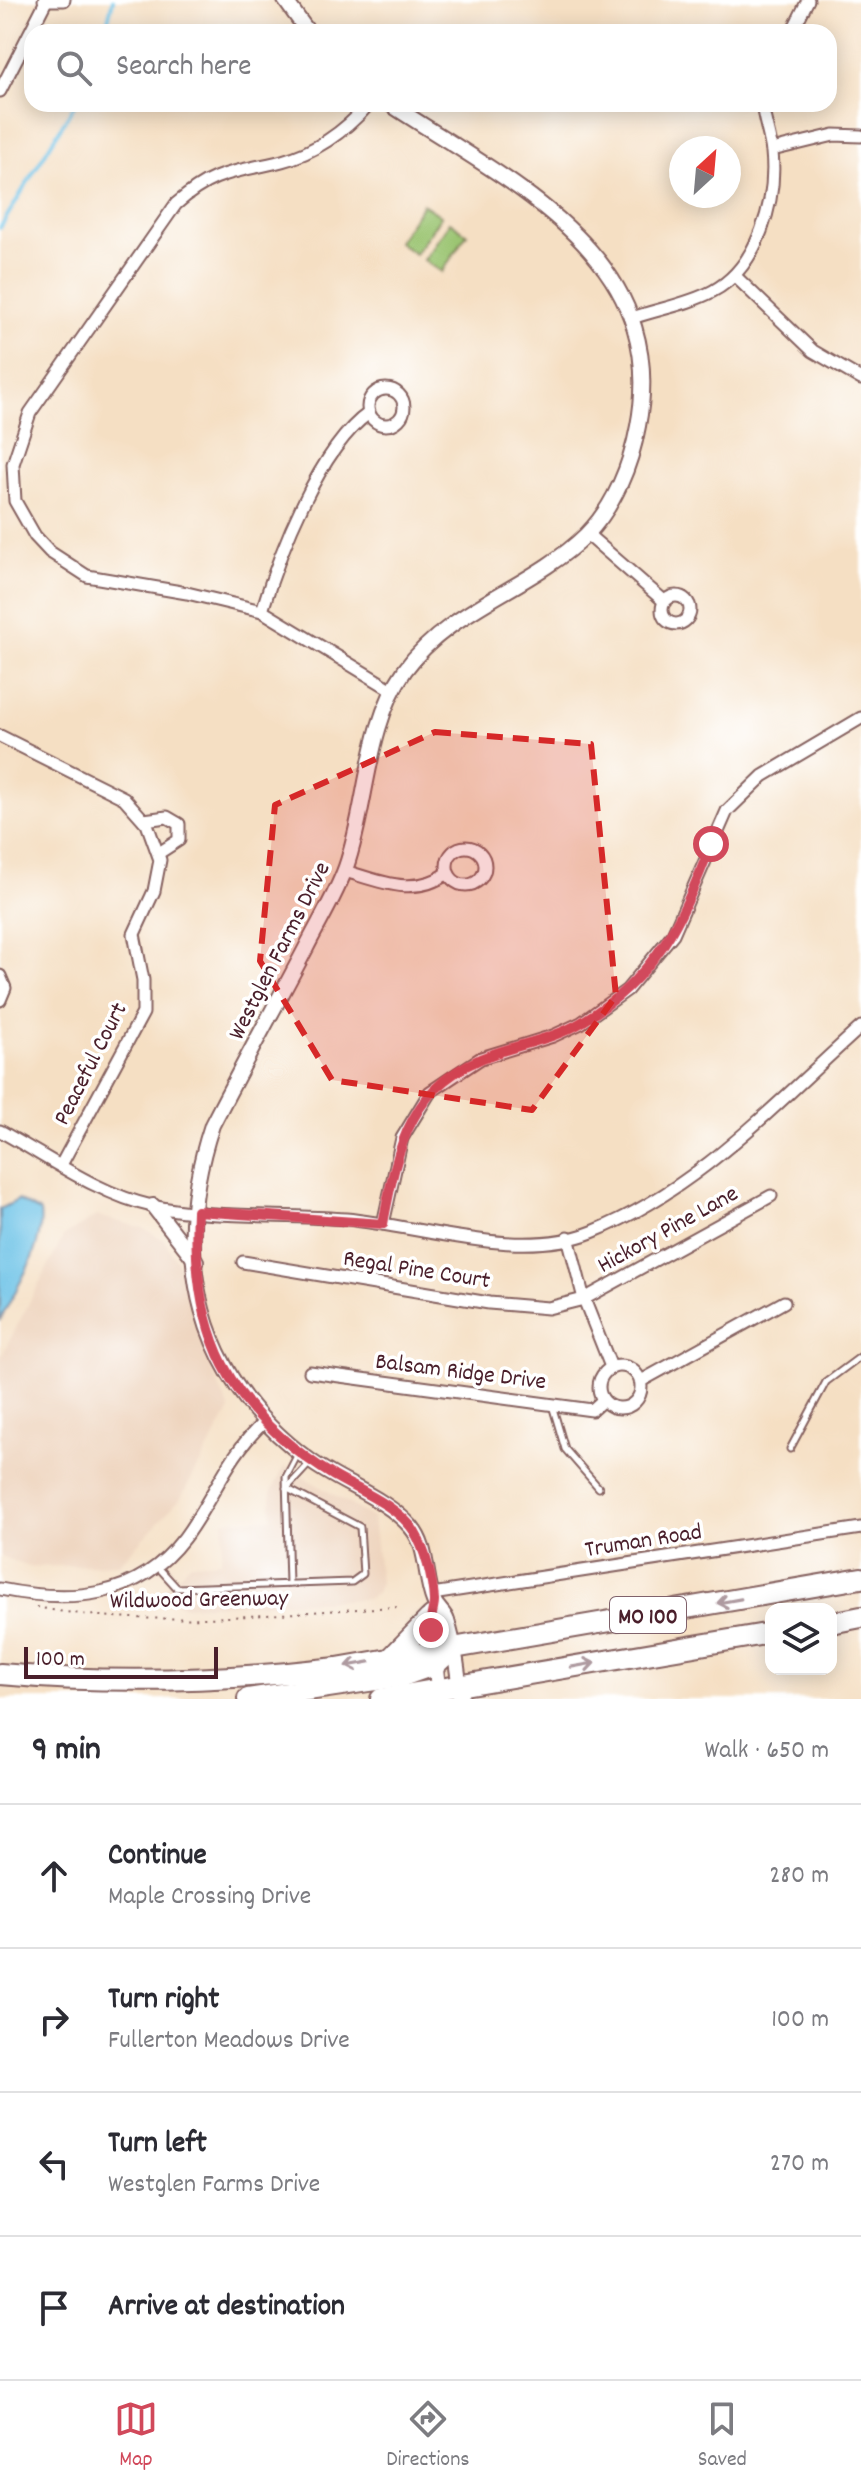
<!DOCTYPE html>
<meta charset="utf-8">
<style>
:root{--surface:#fff;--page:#f2f2f3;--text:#2b2b33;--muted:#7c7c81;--line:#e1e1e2;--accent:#d1495b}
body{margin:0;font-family:Dekko,sans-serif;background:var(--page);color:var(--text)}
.controls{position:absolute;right:24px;bottom:24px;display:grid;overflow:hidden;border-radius:16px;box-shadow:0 4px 20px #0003}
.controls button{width:72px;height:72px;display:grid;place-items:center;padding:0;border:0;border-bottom:2px solid var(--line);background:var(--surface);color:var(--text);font:40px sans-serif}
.compass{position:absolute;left:669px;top:136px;width:72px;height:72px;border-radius:50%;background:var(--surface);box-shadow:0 4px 20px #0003;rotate:26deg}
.scale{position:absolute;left:24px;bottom:20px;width:194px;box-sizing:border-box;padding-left:8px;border:4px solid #4a1f2b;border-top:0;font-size:22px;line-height:28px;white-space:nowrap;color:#4a1f2b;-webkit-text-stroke:6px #fff;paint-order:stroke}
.stop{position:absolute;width:24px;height:24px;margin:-18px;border:6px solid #d1495b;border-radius:50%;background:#fff}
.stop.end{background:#d1495b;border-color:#fff;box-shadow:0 2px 8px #0008}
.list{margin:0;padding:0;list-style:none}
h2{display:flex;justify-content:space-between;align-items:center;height:104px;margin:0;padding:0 32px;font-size:34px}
h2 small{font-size:26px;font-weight:400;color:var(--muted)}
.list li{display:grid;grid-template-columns:52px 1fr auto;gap:24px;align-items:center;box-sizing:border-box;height:144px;padding:0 32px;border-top:2px solid var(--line)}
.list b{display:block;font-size:30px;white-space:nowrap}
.list p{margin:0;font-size:26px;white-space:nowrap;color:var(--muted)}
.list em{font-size:26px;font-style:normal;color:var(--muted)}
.icon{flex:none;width:44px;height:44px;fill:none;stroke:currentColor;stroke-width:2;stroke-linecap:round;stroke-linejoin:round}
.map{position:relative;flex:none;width:861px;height:1699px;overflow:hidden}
.search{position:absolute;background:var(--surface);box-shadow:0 4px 20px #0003;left:24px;right:24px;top:24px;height:88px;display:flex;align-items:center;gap:20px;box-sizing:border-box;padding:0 28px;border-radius:24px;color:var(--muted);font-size:30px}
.sheet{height:680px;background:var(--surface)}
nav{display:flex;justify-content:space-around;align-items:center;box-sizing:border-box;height:112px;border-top:2px solid var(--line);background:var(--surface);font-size:22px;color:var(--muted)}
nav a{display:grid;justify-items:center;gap:4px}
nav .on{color:var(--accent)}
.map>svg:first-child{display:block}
.built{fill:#edd1b9}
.green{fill:#9bc572;stroke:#72724e;stroke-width:2}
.water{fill:#69c1e6;stroke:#5a7088;stroke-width:2}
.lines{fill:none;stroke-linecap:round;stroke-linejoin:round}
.stream{stroke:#69c1e6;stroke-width:4}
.lane-casing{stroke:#866260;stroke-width:9}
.street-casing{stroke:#866260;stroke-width:15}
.secondary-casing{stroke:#866260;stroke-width:18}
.highway-casing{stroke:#866260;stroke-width:24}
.path{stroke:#866260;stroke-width:2;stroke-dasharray:2 6;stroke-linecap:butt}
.lane{stroke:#fff;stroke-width:5}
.street{stroke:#fff;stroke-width:11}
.secondary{stroke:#fff;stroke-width:14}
.highway{stroke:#fff;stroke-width:20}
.oneway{stroke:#ae9aa0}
.route{stroke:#d1495b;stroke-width:10}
.marked{fill:#d62828;fill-opacity:0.2;stroke:#d62828;stroke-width:6;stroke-dasharray:16 10;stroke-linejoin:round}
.labels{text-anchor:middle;stroke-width:7;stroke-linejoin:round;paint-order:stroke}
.shield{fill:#fff;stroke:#80626b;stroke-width:2}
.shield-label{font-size:22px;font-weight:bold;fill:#4a1f2b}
.street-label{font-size:24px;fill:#4a1f2b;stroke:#fff}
</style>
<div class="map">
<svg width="861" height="1699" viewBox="0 0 861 1699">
<rect width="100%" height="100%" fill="#fff"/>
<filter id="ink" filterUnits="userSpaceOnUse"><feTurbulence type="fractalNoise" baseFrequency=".0125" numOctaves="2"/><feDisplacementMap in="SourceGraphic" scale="16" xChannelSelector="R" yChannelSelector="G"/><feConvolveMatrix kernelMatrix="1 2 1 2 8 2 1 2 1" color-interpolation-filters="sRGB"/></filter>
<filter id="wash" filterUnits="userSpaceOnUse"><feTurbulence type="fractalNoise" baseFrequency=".006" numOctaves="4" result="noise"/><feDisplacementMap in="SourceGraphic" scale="32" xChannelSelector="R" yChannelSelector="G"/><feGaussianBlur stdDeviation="1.8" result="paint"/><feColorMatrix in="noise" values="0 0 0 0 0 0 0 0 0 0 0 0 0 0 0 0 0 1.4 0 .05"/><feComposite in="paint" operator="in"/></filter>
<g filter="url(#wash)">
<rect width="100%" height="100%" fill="#f5dfc3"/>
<g class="built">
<polygon points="97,1216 143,1228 164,1240 179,1265 206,1358 230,1410 180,1499 119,1564 29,1567 0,1556 0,1359 64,1236"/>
<polygon points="285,1466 373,1518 380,1582 376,1593 367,1599 183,1606 159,1594 191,1563 221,1561 224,1521 272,1518 271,1493"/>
</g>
<g class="green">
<polygon points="423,204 441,216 415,254 398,242"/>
<polygon points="450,222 467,234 442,272 424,260"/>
</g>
<path class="water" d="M 18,1200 L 40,1212 C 45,1248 15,1289 0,1321 L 0,1209 Z"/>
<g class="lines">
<g class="stream">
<polyline points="105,32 113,0"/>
<polyline points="0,228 75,104"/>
</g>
</g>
</g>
<g filter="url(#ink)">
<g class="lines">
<defs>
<g id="lane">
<polyline points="552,1405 565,1449 599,1488"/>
<polyline points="790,1449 826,1382 861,1356"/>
<polyline points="287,1488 310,1463"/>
<polyline points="158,1567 177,1588 352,1582 363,1574 360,1527 286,1488"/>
<polyline points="289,1584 286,1477 299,1452"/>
</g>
<g id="street">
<polyline points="44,0 64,0"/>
<polyline points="792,32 808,0"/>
<polyline points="0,91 46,1"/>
<path d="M 369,104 C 346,130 316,152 282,161 C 235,173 216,169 176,204 L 30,413 L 13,464 L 15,501 L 35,536 L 50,552 L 87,576 L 187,593 L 262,611 L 394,691"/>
<polyline points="772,150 834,135 861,136"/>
<polyline points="736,277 813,351 861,379"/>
<path d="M 632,318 C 658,309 689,304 713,291 C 758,267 777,200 772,152 C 770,136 764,120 762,104"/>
<circle cx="386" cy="407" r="18"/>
<polyline points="587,534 664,601"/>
<circle cx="676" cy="610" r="14"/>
<path d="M 262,611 C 279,554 319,448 369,413"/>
<polyline points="0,736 124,798 147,824 160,860 154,891 134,934 143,980 143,1013 61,1165"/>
<polyline points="144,820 167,817 179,824 179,840 159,853"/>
<circle cx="466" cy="866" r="19"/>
<path d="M 345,871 C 382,882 414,897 448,873"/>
<polyline points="0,976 5,988 0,1000"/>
<path d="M 0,1131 C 48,1157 98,1194 152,1206 C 214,1219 282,1214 346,1219 C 421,1226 519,1261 592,1232 C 698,1190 777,1102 861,1027"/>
<polyline points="383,1224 402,1138 430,1092 481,1058 553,1036 581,1023 627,990 673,934 727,811 763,776 861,718"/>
<polyline points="568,1237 584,1299 611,1367"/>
<polyline points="243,1262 489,1303 548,1308 584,1299 771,1196"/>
<circle cx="620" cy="1387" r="21"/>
<polyline points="310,1372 592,1410 603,1400"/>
<polyline points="641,1381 784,1302"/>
<path d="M 0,1589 C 70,1603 137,1600 184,1538 C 214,1498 226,1457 264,1422"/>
<polyline points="432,1594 861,1528"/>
</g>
<g id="secondary">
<polyline points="285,0 308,32"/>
<path d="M 390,104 C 509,183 671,255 638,426 C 631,465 614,507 586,535 C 532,588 450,608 405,670 C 366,726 368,804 346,867 C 336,895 319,922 306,948 C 275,1007 242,1066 212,1125 C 169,1255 197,1378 309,1460 C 341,1484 385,1497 411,1527 C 429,1548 424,1577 434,1601 C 437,1609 445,1613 447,1621 C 455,1646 458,1673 461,1699"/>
<polyline points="153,1206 196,1261"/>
<polyline points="430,1614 439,1696"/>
</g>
<g id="highway">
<polyline points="831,1623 861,1617"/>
<polyline points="391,1658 429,1619"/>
<path d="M 0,1674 C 114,1684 224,1681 337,1668 L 861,1578"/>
<polyline points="248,1699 402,1676 436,1664 453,1648"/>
<polyline points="381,1699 771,1633"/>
</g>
</defs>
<use href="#lane" class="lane-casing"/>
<use href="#street" class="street-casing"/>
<use href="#secondary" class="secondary-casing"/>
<use href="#highway" class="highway-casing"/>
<path class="path" d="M 36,1607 C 156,1631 280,1611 401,1607"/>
<use href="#lane" class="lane"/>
<use href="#street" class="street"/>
<use href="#secondary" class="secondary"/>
<use href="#highway" class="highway"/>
</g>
<defs><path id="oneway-shaft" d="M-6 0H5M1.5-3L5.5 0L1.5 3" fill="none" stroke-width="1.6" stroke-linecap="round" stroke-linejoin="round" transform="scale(2)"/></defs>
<g class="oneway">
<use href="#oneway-shaft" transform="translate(729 1601) rotate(170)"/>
<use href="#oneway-shaft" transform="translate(358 1664) rotate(170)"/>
<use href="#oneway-shaft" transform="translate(583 1665) rotate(-10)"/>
</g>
</g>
<g class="lines" filter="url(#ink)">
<path class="route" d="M 431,1630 C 429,1618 434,1611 434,1601 C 433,1579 425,1549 414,1531 C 398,1506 358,1490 334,1476 C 227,1410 191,1334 197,1211 L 383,1224 C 398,1144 410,1082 496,1053 C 525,1043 556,1038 582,1022 C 655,978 683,920 711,844"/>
</g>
<path class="marked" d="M 435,732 L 591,744 L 616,996 L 532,1110 L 332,1080 L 260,961 L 275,805 Z"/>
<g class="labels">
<rect class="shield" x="610" y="1597" width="76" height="36" rx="6"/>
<g class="shield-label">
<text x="648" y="1623">MO 100</text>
</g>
<g class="street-label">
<text transform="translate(278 950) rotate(-63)" y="8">Westglen Farms Drive</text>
<text transform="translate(89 1063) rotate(-63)" y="8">Peaceful Court</text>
<text transform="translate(667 1228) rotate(-29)" y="8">Hickory Pine Lane</text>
<text transform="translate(417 1268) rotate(9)" y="8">Regal Pine Court</text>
<text transform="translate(461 1370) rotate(7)" y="8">Balsam Ridge Drive</text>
<text transform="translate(643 1539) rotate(-9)" y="8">Truman Road</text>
<text transform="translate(199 1598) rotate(-1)" y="8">Wildwood Greenway</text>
</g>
</g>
</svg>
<div class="controls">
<button><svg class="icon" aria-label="layers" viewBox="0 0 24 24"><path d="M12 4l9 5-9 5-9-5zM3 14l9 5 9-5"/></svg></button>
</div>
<svg class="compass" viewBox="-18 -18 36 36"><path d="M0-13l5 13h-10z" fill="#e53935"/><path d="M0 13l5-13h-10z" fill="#7c7c81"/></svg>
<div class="scale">100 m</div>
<div class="stop" style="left:711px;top:844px"></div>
<div class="stop end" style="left:431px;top:1630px"></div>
<div class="search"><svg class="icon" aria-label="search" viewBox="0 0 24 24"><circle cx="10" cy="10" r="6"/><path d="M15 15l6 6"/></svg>Search here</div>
</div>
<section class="sheet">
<h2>9 min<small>Walk · 650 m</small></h2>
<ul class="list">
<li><svg class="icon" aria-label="ahead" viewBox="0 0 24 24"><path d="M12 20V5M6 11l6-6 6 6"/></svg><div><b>Continue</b><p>Maple Crossing Drive</p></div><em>280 m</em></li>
<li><svg class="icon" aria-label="right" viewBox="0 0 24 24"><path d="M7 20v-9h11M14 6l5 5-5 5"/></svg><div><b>Turn right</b><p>Fullerton Meadows Drive</p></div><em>100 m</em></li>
<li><svg class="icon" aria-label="left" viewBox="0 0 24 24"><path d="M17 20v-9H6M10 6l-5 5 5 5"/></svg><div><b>Turn left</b><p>Westglen Farms Drive</p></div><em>270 m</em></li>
<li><svg class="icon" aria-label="arrive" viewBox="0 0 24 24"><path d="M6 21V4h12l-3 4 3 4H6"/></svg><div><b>Arrive at destination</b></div></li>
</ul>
</section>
<nav>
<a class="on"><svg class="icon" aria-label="map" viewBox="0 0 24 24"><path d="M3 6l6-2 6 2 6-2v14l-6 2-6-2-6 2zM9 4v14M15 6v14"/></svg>Map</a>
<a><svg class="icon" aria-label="directions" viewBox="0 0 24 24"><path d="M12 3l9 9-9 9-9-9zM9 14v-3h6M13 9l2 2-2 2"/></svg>Directions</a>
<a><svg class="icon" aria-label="saved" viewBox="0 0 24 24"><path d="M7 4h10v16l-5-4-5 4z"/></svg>Saved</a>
</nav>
